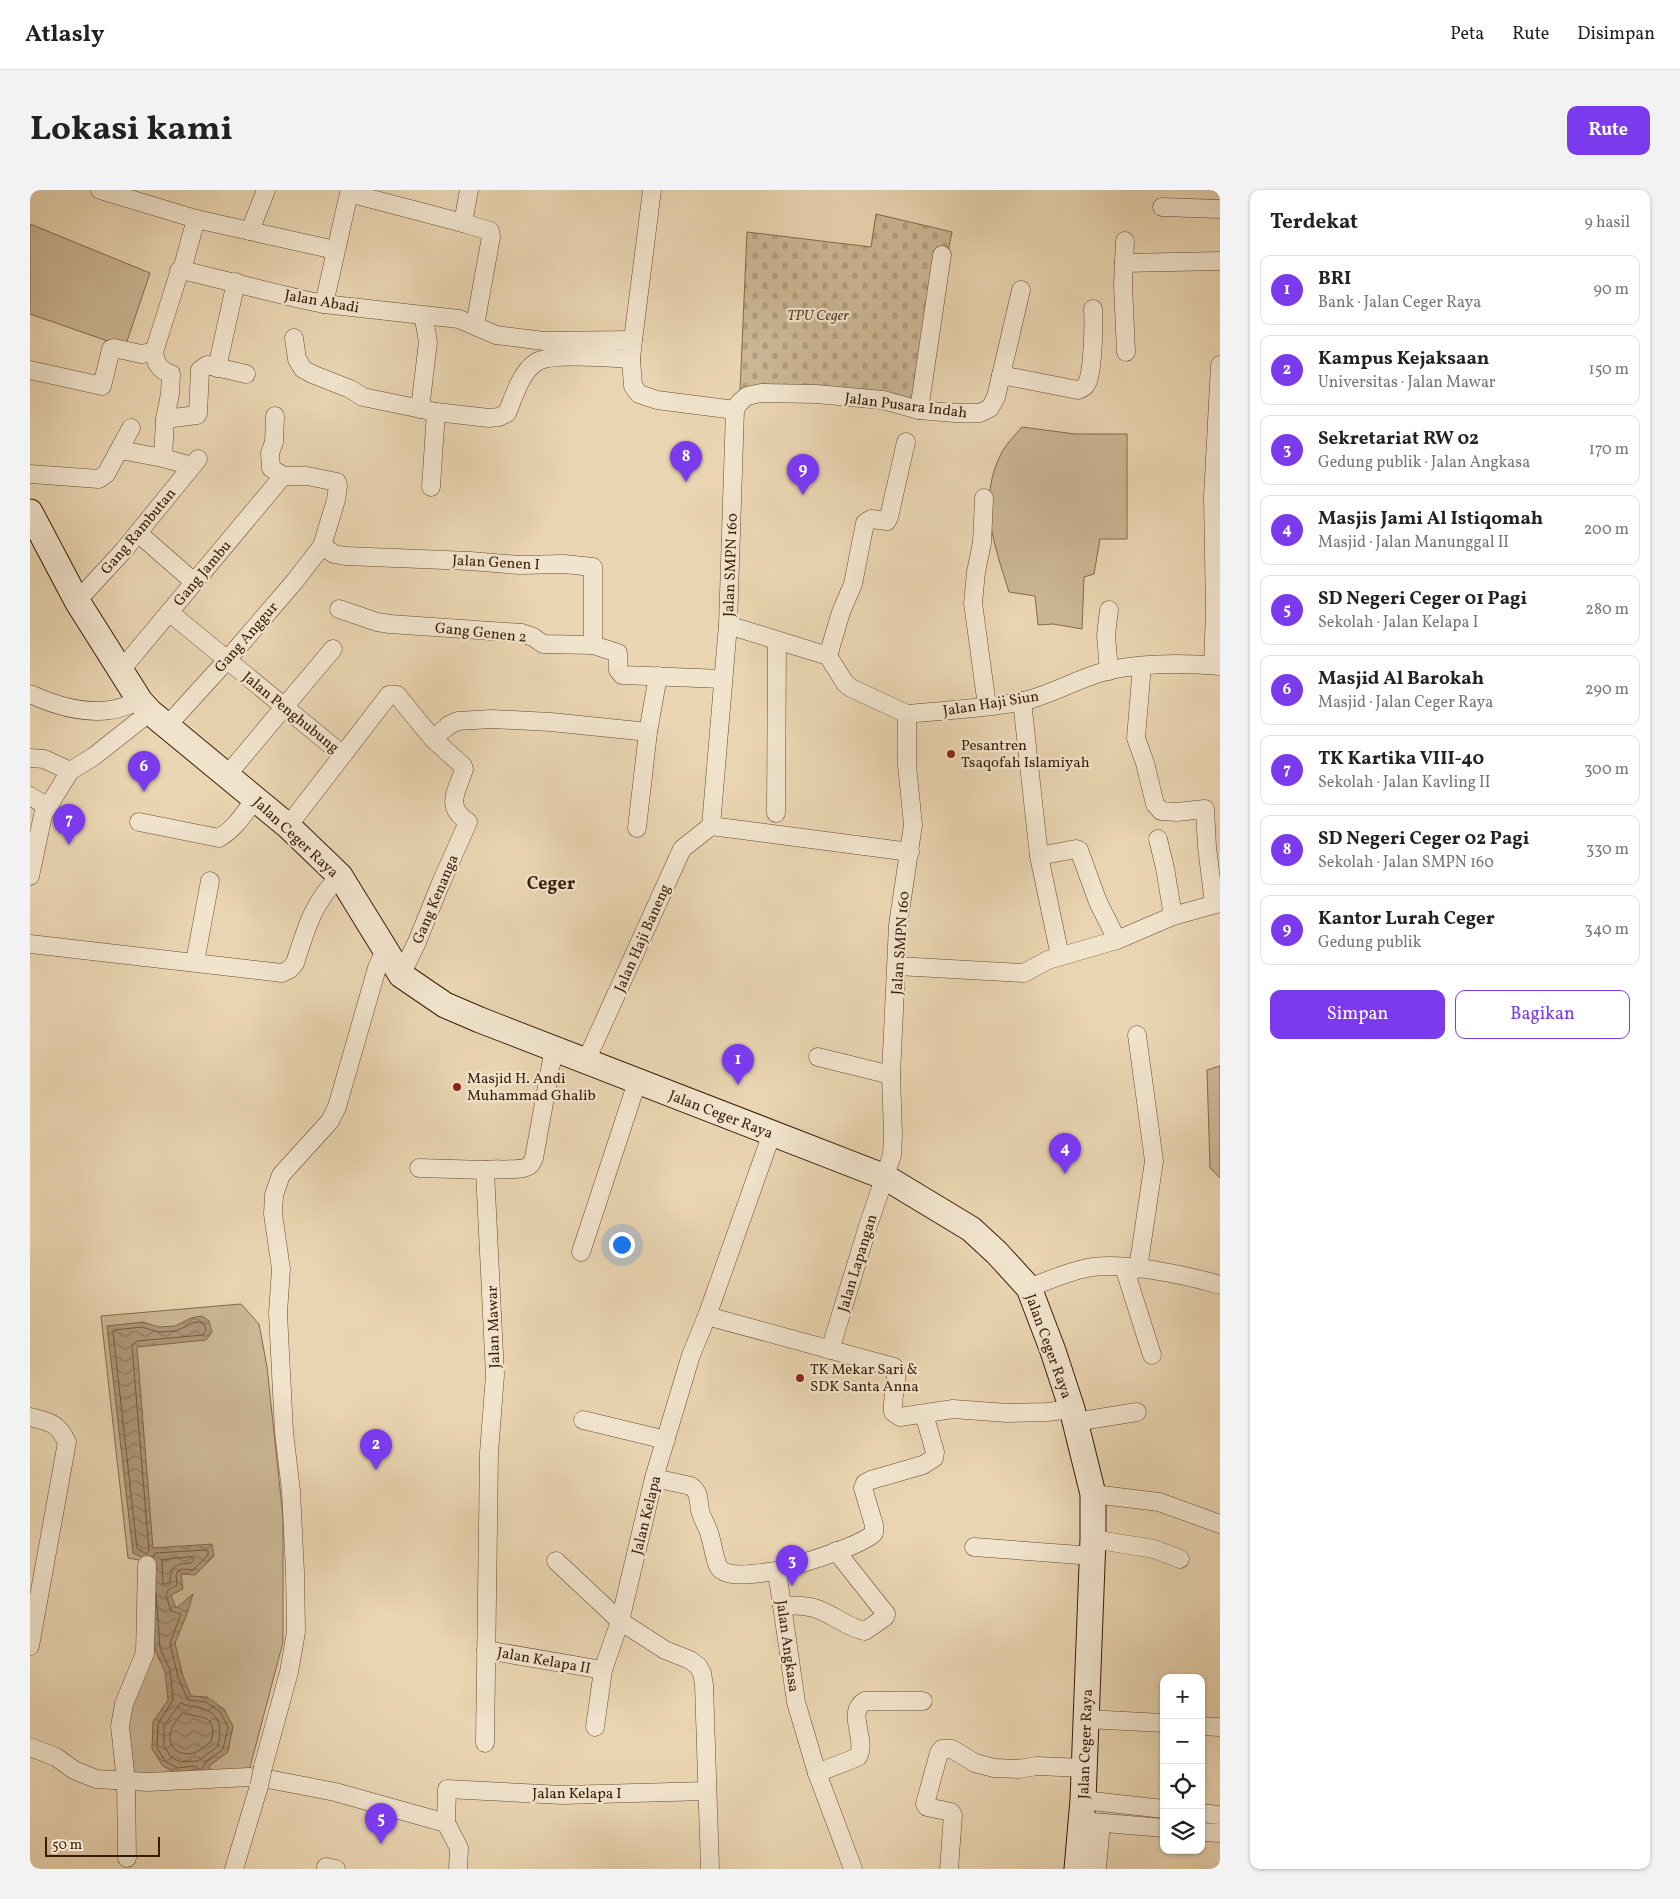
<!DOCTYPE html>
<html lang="id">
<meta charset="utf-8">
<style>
:root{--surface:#fff;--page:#f2f2f2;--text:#222;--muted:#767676;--line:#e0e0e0;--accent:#7c3aed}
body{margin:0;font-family:Vollkorn,serif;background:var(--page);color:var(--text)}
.controls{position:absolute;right:15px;bottom:15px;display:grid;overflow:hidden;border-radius:10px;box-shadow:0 1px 4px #0004}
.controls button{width:45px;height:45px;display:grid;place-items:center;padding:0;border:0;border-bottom:1px solid var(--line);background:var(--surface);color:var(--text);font:25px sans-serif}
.scale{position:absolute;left:15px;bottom:12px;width:115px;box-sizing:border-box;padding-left:5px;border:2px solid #391c06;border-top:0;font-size:14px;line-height:18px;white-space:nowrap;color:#391c06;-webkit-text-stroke:4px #f1e4cd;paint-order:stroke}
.you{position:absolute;left:591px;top:1054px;width:18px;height:18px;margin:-12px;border:4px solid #fff;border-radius:50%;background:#1a73e8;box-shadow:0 0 0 8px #1a73e833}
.badge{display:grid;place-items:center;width:32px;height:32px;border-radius:50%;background:var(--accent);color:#fff;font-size:16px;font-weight:700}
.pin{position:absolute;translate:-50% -41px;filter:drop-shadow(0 1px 2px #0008)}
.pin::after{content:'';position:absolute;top:26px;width:18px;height:15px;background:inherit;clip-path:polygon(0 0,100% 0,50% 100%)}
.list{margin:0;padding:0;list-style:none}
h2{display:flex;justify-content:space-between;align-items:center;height:65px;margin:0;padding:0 20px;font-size:21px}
h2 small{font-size:16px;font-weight:400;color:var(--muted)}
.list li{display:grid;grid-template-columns:32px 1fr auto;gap:15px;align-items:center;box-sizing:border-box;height:70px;margin:0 10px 10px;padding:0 10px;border:1px solid var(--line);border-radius:10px}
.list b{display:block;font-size:19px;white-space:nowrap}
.list p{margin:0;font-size:16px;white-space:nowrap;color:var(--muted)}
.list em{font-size:16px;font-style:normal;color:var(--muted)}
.actions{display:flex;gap:10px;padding:15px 20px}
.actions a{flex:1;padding:11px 0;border:1px solid var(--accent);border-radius:10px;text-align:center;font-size:18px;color:var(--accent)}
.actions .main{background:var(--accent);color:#fff}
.icon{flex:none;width:28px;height:28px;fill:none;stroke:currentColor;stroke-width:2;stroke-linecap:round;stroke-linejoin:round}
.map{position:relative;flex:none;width:1190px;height:1679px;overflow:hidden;border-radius:10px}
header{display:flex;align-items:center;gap:30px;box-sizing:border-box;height:70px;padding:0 25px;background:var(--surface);border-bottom:1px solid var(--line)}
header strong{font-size:24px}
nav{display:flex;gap:28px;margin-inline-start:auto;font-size:18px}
.intro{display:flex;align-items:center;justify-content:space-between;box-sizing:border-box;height:120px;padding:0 30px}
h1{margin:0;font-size:35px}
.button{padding:12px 22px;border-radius:10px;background:var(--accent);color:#fff;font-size:18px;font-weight:700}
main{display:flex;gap:30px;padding:0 30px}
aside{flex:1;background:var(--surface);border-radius:10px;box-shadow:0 1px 4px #0004}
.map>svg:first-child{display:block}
.green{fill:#ccb695;stroke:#82694e}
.cemetery{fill:url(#cemetery-stones);stroke:#82694e}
.water{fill:url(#water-waves);stroke:#7f654a}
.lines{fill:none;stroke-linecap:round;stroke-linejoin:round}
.shore{stroke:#74593f;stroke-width:1}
.street-casing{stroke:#654a31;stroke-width:19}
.secondary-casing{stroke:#391c06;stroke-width:27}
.street{stroke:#f1e4cd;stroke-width:18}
.secondary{stroke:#f1e4cd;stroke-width:25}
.street-bridge-casing{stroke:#654a31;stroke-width:19;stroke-linecap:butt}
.street-bridge{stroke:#f1e4cd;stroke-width:18}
.poi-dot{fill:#8f2418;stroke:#f1e4cd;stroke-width:2}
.labels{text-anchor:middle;stroke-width:4.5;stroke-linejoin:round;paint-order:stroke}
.street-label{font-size:15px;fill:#391c06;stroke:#f1e4cd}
.park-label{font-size:15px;font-style:italic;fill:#5e422a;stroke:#f1e4cd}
.poi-label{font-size:15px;fill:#391c06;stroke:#f1e4cd;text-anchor:start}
.quarter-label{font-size:18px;font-weight:bold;fill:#391c06;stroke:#f1e4cd}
</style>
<header>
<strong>Atlasly</strong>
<nav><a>Peta</a><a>Rute</a><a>Disimpan</a></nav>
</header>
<div class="intro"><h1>Lokasi kami</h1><a class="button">Rute</a></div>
<main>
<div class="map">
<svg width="1190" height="1679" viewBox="0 0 1190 1679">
<defs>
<pattern id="cemetery-stones" width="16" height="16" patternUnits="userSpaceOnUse" patternTransform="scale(1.25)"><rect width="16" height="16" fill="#ccb695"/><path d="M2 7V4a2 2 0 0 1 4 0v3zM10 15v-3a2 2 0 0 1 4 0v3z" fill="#b09c7f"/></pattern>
<pattern id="water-waves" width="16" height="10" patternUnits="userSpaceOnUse" patternTransform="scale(1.25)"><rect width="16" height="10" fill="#ae9678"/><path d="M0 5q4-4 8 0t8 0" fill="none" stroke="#8f7a60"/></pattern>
</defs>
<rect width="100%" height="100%" fill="#ead5b2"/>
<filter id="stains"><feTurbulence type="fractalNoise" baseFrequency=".004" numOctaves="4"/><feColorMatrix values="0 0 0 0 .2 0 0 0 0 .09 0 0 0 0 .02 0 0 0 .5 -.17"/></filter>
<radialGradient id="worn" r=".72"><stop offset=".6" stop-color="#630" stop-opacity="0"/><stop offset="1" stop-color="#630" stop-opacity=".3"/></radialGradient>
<g class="green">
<polygon points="0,34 120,83 95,157 0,124"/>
<path d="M 992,237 L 1045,244 L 1097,244 L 1097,349 L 1070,349 L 1064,384 L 1054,387 L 1052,439 L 1023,434 L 1008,435 L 1005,406 L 979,402 C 964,354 947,309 972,262 C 977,253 985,245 992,237 Z"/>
<polygon points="1190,876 1190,988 1180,978 1177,880"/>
<polygon points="211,1114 229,1134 237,1177 253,1327 253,1452 218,1585 93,1595 93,1545 115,1463 114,1371 98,1368 71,1126"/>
</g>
<polygon class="cemetery" points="846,24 922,42 889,209 768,197 710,201 717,42 841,57"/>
<polygon class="water" points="172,1126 179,1131 182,1142 176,1150 107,1157 123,1358 182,1354 184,1366 165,1385 151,1384 153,1399 141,1405 146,1418 163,1404 157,1424 145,1453 153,1486 161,1506 177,1507 194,1519 203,1536 198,1562 179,1576 181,1581 148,1584 133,1576 122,1559 123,1532 138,1510 135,1482 125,1460 119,1371 103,1363 77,1136 113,1132 129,1137 145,1136 161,1128"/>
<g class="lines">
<g class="shore">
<polygon points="170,1132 174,1134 176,1140 173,1145 107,1151 102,1156 119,1361 116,1364 107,1358 83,1142 84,1140 112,1137 128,1142 146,1141 163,1133"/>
<polyline points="123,1367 125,1363 175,1360 178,1361 178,1365 163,1380 152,1379 148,1381 146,1385 147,1395 138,1400 136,1405 141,1421 151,1424 140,1453 148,1487 158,1510 176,1512 191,1523 198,1537 193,1559 176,1572 172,1579"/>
<path d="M 162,1367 L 164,1370 L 161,1373 C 145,1374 141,1375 140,1392 L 135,1394 L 133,1394 L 132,1370 Z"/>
<polyline points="126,1402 130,1458 140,1480 143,1510 128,1534 127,1558 136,1572 148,1578 164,1576 170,1579"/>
<path d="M 151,1513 C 160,1518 165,1515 174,1519 C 192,1526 191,1540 188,1556 L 168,1571 L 150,1572 L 141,1567 L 134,1556 L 134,1536 Z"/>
<path d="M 154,1523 C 172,1529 188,1524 181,1552 C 176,1555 170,1561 164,1563 C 147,1567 135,1555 142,1537 C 144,1533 149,1528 151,1524 Z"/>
</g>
<defs>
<g id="street">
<polyline points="70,0 166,29 305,60"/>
<polyline points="622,0 603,150 601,169 603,196 609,204 627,210 705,220 698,435 798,466 815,493 821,498 877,524 877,575 883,635 868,735 861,885 863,944 862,965 838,1036 800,1160"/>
<polyline points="1132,17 1190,19"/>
<polyline points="433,33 460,41 461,47 445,135"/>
<polyline points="220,41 236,0"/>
<polyline points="1095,51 1093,95 1096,162"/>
<polyline points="1094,73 1190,71"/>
<polyline points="152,80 166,29"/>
<polyline points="294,114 319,3 433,33 439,0"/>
<path d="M 264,148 L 267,169 L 273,179 L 282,184 L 320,199 L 333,207 L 406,222 L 459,228 L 469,227 L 477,223 C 484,207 490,184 505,173 C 519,162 581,168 601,169"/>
<path d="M 124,162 C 126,174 129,180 141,184 L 140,204 L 135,229"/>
<polyline points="187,178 206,92"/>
<polyline points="0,180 72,196 81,159 84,158 111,164 124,162 148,86 149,81 152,80 270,109 294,114 429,129 466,145 514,151 603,150"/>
<path d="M 971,185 L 1048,200 C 1053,198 1055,197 1057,193 C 1063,182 1064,133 1063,119"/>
<polyline points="390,219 398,152 394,129"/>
<polyline points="705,220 709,213 717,206 731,203 786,204 853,210 889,220 924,223 950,223 960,218 966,207 991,100"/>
<polyline points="889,220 912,65"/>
<polyline points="90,260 133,268 162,276"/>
<polyline points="133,268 135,229 167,225 168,223 170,180 177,175 216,184"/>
<polyline points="0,284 69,289 76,284 101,238"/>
<polyline points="401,297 406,222"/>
<polyline points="954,308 952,353 946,382 943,413 957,516"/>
<polyline points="108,343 164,392"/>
<polyline points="292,356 304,364 315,366 440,371 489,375 534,374 563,377 563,455"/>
<polyline points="47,411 94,360 168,269"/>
<polyline points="309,419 347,432 360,434 492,443 503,447 513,454 563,455 588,463 588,480 592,485 693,489"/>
<polyline points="139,422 313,565"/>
<polyline points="798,466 811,422 823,394 835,333 841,329 857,331 859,327 876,252"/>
<polyline points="1183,475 1185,422 1183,307 1190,175"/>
<polyline points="1112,476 1106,548 1115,573 1125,614 1131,621 1147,622 1175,619 1177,657 1184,714"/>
<polyline points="91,480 253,286"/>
<polyline points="1079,481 1076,445 1079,420"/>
<path d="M 0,504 C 24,515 53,524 80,520 C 90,519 100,514 110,511"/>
<polyline points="992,511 1009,666"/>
<path d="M 877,524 C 915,520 956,519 994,511 C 1024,504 1050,487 1080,480 C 1115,473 1154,473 1190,476"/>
<polyline points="137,536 197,470 265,391 292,356 306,310 308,296 307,292 277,286 253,286 241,278 240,263 244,252 245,226"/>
<polyline points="409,544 419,535 428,531 462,529 521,532 618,542"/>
<polyline points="0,568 14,569 40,581"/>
<polyline points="198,584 303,459"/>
<polyline points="0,606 18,617"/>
<polyline points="746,623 747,451"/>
<path d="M 109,632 L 189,648 C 205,639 215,622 226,608"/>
<path d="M 258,636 L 359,505 L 367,505 L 403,549 L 433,576 L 434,579 C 427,602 414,616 438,632 L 410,695 L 387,752 L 371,785"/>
<polyline points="681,636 698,435"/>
<polyline points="681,636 880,662"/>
<polyline points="607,638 618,542 628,486"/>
<polyline points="1128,649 1135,678 1143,726"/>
<polyline points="0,686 13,625 40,581 63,567 120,522"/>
<path d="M 0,754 L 252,783 L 260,779 L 265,773 C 276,739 283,712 310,686"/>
<polyline points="1030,766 1009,666 1046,659 1049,660 1068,712 1087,750"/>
<polyline points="165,772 180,691"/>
<polyline points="867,776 994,783 1018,770 1087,750 1143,726 1190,713"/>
<polyline points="1107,845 1124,971 1108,1079"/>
<polyline points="788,867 861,885"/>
<polyline points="556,871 652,659 681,636"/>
<polyline points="389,978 456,980"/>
<polyline points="551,1062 607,892"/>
<polyline points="1094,1077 1122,1165"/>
<path d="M 999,1098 C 1017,1091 1037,1082 1057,1078 C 1091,1071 1156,1085 1190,1095"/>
<path d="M 677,1126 L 864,1177 C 870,1190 861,1208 863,1222 L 870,1227 L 923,1219 L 977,1223 L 1017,1222 L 1042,1219"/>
<path d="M 0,1227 C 20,1232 28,1233 37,1252 L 0,1456"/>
<polyline points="553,1230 636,1250"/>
<polyline points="1045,1232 1107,1222"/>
<path d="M 624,1288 L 661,1296 C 670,1303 668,1310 670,1320 C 672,1329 678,1337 680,1346 C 683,1355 684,1367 688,1376 C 696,1391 732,1382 747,1381"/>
<polyline points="1063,1304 1129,1312 1190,1334"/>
<polyline points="1063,1349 1124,1359 1150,1369"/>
<polyline points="944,1357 1063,1366"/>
<polyline points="526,1371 590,1431 573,1480 565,1537"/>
<path d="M 752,1416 C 763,1415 773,1415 784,1418 C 802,1423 817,1438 835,1441 L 855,1427 L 856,1424 L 806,1361"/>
<polyline points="456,1460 573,1480"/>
<polyline points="1056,1529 1134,1533"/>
<polyline points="1171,1536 1190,1537"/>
<path d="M 455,1553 L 459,1263 L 465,1185 L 455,981 L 456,980 C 466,978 493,982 500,975 C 502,973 503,970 504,968 L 524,858"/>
<polyline points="0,1557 26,1567 44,1580 66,1589 118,1592 219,1587 238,1589 305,1602 416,1633"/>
<polyline points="233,1577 259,1482 266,1442 265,1382 261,1301 254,1242 248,1123 251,1079 243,1024 244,1005 251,985 300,931 307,917 347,778 355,760"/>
<path d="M 787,1583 L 828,1567 C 838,1549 815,1523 835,1511 L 893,1511"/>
<polyline points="1053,1610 1134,1619"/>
<polyline points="1171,1623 1190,1625"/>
<polyline points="1051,1631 1134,1638"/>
<polyline points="1171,1642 1190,1643"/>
<polyline points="97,1668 96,1591 90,1536 94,1514 115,1463 117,1375"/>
<polyline points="296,1677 306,1679"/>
<polyline points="204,1679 229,1596"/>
<polyline points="428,1679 429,1658 416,1633 417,1599 533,1605 677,1601"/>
<polyline points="680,1679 674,1495 672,1483 668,1476 660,1470 635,1460 590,1431 624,1288 661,1165 677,1126 742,943"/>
<path d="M 823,1679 L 787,1583 L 766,1512 L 747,1381 C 769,1374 830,1357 844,1343 L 844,1335 L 833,1298 L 835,1293 L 841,1290 L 893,1275 L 904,1268 L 905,1262 L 894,1224"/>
<polyline points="919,1679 923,1625 921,1622 897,1617 895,1614 909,1563 912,1559 922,1559 945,1573 964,1578 989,1579 1007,1576 1054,1578"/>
<polyline points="1067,1679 1071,1633"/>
</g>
<polyline id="secondary" points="0,322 47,411 110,511 120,522 258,636 310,686 371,785 415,815 450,830 855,987 941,1039 967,1063 999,1098 1023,1161 1042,1219 1063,1304 1063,1349 1053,1610 1047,1679"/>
</defs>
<use href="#street" class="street-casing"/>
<use href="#secondary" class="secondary-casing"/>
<use href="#street" class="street"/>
<use href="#secondary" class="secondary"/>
<defs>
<polyline id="street-bridge" points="229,1596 233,1577"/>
</defs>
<use href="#street-bridge" class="street-bridge-casing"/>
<use href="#street-bridge" class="street-bridge"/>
</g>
<g class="poi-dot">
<circle cx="921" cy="564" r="5"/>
<circle cx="427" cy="897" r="5"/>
<circle cx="770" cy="1188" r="5"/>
</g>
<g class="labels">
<g class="street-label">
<text transform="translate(292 111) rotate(10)" y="5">Jalan Abadi</text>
<text transform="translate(876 215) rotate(7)" y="5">Jalan Pusara Indah</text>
<text transform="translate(108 341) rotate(-50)" y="5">Gang Rambutan</text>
<text transform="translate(466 372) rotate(3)" y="5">Jalan Genen I</text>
<text transform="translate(700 375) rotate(-88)" y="5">Jalan SMPN 160</text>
<text transform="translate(172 383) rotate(-50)" y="5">Gang Jambu</text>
<text transform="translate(451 442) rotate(6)" y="5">Gang Genen 2</text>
<text transform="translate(216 447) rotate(-49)" y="5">Gang Anggur</text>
<text transform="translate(961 513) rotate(-9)" y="5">Jalan Haji Siun</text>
<text transform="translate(261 522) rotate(39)" y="5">Jalan Penghubung</text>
<text transform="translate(266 647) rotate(43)" y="5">Jalan Ceger Raya</text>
<text transform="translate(405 709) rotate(-67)" y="5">Gang Kenanga</text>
<text transform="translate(612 748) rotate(-66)" y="5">Jalan Haji Baneng</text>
<text transform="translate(870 753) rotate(-86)" y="5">Jalan SMPN 160</text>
<text transform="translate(691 924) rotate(21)" y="5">Jalan Ceger Raya</text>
<text transform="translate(827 1073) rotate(-73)" y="5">Jalan Lapangan</text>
<text transform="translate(463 1137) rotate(-92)" y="5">Jalan Mawar</text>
<text transform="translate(1019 1156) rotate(70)" y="5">Jalan Ceger Raya</text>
<text transform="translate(616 1325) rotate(-76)" y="5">Jalan Kelapa</text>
<text transform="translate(758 1456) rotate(82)" y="5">Jalan Angkasa</text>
<text transform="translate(514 1470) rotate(10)" y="5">Jalan Kelapa II</text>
<text transform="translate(1055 1554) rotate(-88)" y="5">Jalan Ceger Raya</text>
<text x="547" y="1608">Jalan Kelapa I</text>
</g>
<g class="park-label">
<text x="788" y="130">TPU Ceger</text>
</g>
<g class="poi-label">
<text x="931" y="560">Pesantren<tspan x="931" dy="17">Tsaqofah Islamiyah</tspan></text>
<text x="437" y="893">Masjid H. Andi<tspan x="437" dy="17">Muhammad Ghalib</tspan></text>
<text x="780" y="1184">TK Mekar Sari &amp;<tspan x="780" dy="17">SDK Santa Anna</tspan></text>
</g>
<g class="quarter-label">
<text x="521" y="699">Ceger</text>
</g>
</g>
<rect width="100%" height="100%" filter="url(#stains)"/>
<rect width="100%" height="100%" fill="url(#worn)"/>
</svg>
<div class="controls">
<button>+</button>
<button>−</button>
<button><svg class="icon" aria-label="locate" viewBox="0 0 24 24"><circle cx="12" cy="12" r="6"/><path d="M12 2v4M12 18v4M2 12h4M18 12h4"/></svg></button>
<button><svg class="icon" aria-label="layers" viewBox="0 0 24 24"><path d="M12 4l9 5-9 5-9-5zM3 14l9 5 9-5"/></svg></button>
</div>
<div class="scale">50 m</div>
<div class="you"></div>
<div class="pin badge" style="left:708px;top:895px">1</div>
<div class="pin badge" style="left:346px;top:1280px">2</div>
<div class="pin badge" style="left:762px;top:1396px">3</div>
<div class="pin badge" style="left:1035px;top:984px">4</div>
<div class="pin badge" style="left:351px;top:1654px">5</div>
<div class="pin badge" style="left:114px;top:602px">6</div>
<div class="pin badge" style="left:39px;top:655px">7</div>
<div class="pin badge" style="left:656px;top:292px">8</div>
<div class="pin badge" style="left:773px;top:305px">9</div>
</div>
<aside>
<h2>Terdekat<small>9 hasil</small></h2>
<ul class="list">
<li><span class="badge">1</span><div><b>BRI</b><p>Bank · Jalan Ceger Raya</p></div><em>90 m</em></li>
<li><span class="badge">2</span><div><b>Kampus Kejaksaan</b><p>Universitas · Jalan Mawar</p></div><em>150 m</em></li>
<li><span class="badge">3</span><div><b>Sekretariat RW 02</b><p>Gedung publik · Jalan Angkasa</p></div><em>170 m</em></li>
<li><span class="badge">4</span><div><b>Masjis Jami Al Istiqomah</b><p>Masjid · Jalan Manunggal II</p></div><em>200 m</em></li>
<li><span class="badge">5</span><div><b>SD Negeri Ceger 01 Pagi</b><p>Sekolah · Jalan Kelapa I</p></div><em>280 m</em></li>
<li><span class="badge">6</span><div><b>Masjid Al Barokah</b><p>Masjid · Jalan Ceger Raya</p></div><em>290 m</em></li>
<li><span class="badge">7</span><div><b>TK Kartika VIII-40</b><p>Sekolah · Jalan Kavling II</p></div><em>300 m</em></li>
<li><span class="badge">8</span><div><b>SD Negeri Ceger 02 Pagi</b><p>Sekolah · Jalan SMPN 160</p></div><em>330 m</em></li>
<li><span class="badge">9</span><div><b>Kantor Lurah Ceger</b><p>Gedung publik</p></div><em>340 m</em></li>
</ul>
<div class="actions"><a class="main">Simpan</a><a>Bagikan</a></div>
</aside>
</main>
